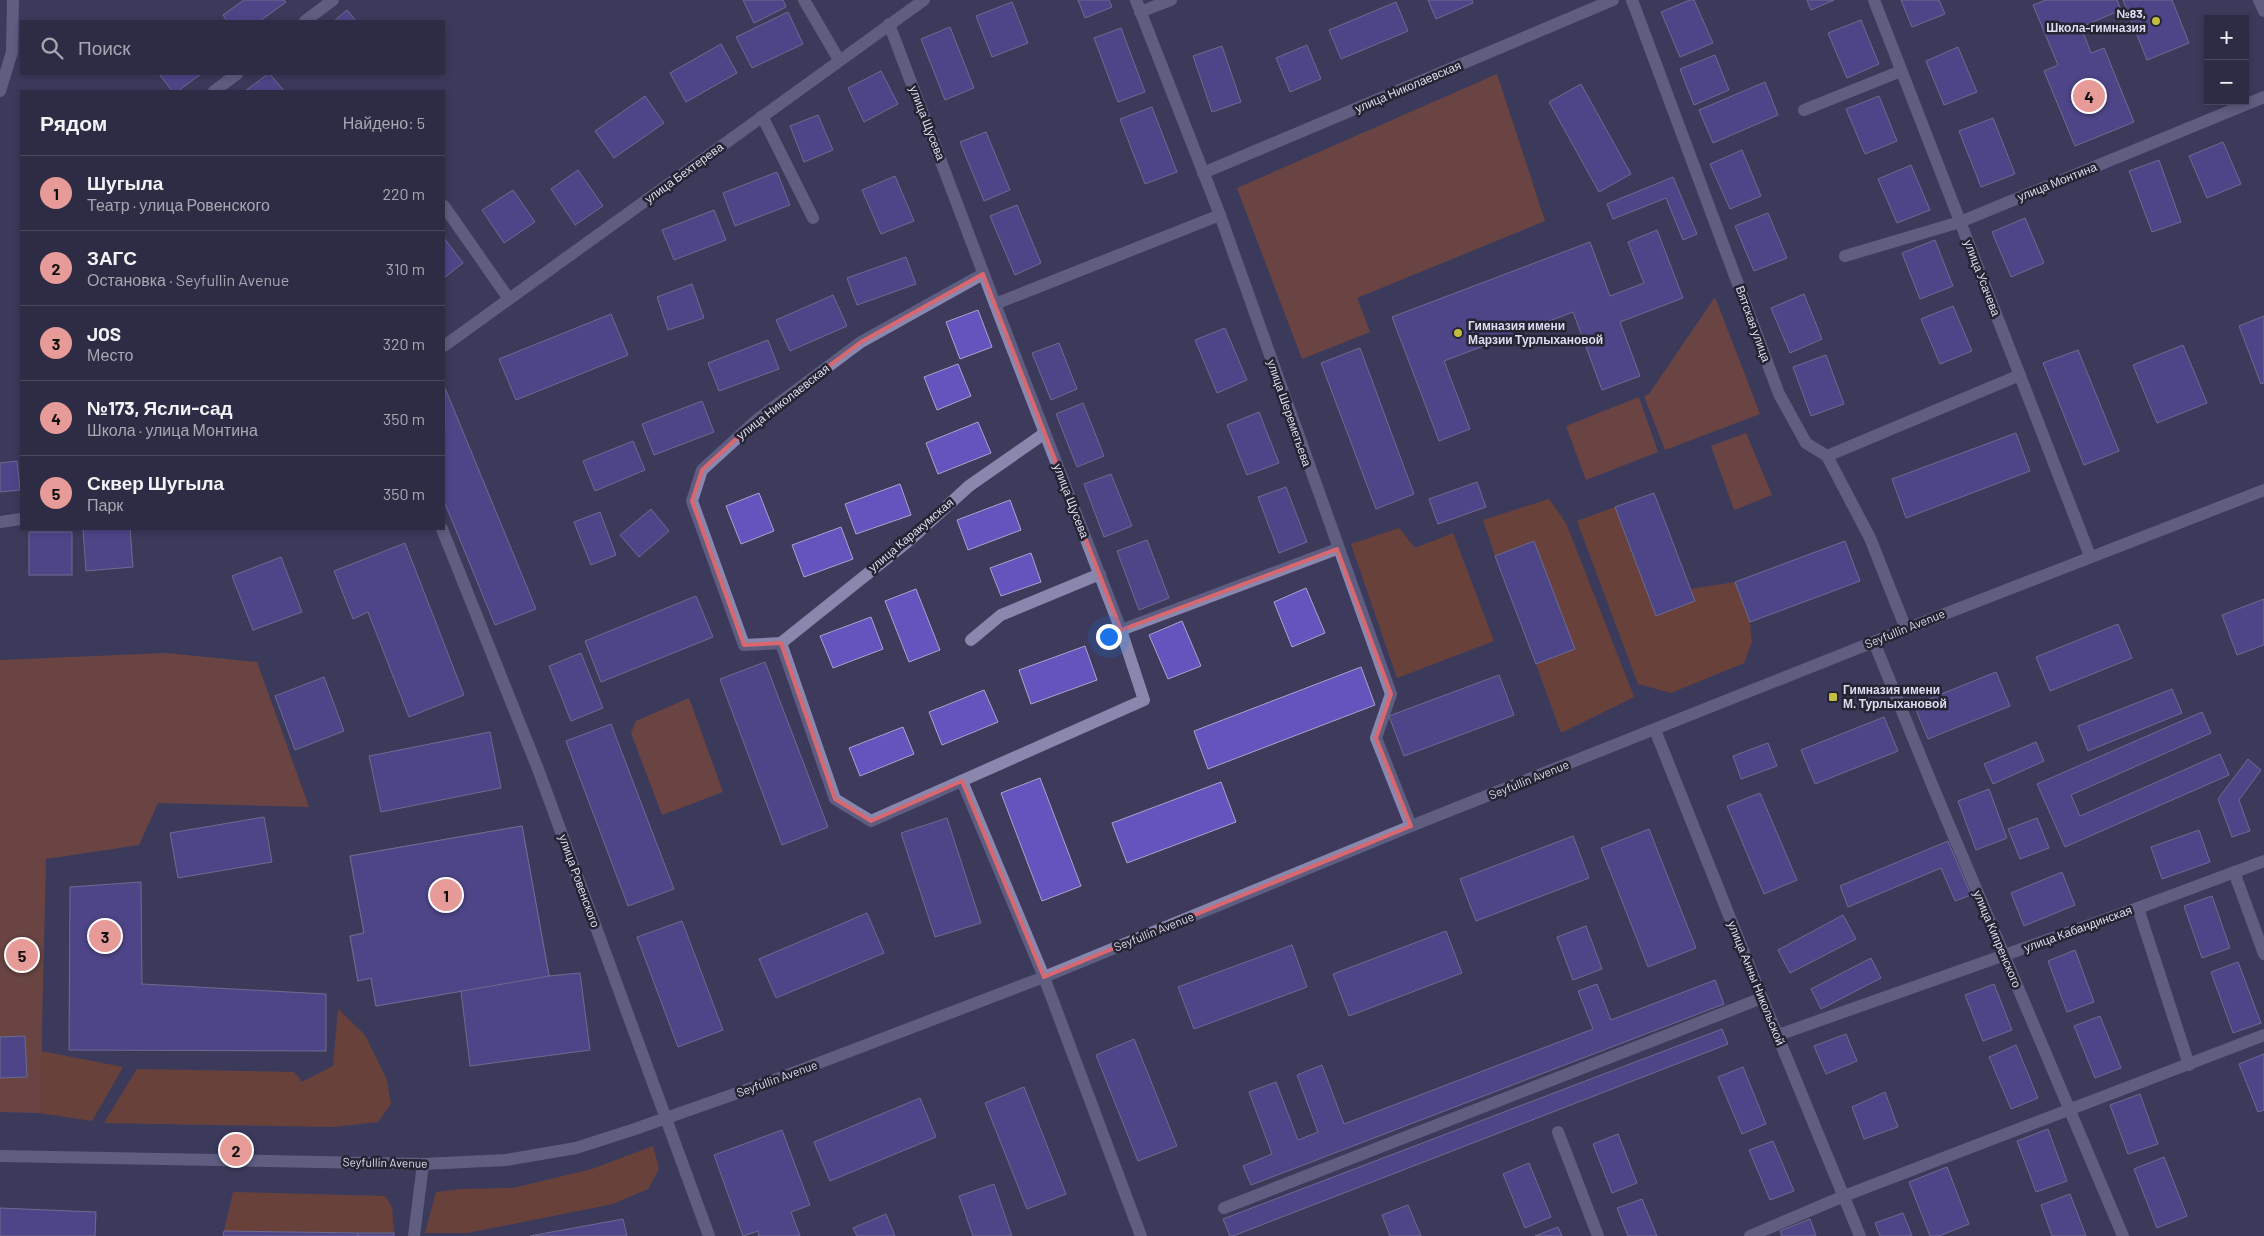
<!DOCTYPE html>
<html lang="ru">
<meta charset="utf-8">
<style>
:root{--surface:#2e2c44;--page:#3a384f;--text:#f1f3f6;--muted:#a7a7b2;--line:#49485d;--accent:#e69b98}
body{margin:0;font-family:Barlow,sans-serif;background:var(--page);color:var(--text)}
.controls{position:absolute;right:15px;top:15px;display:grid;overflow:hidden;border-radius:0px;box-shadow:0 2px 8px #0003}
.controls button{width:45px;height:45px;display:grid;place-items:center;padding:0;border:0;border-bottom:1px solid var(--line);background:var(--surface);color:var(--text);font:25px sans-serif}
.you{position:absolute;left:1108px;top:636px;width:18px;height:18px;margin:-12px;border:4px solid #fff;border-radius:50%;background:#1a73e8;box-shadow:0 0 0 8px #1a73e833}
.badge{display:grid;place-items:center;width:32px;height:32px;border-radius:50%;background:var(--accent);color:#111;font-size:16px;font-weight:700}
.pin{position:absolute;translate:-50% -50%;border:2px solid #fff;box-shadow:0 1px 5px #0006}
.list{margin:0;padding:0;list-style:none}
h2{display:flex;justify-content:space-between;align-items:center;height:65px;margin:0;padding:0 20px;font-size:21px}
h2 small{font-size:16px;font-weight:400;color:var(--muted)}
.list li{display:grid;grid-template-columns:32px 1fr auto;gap:15px;align-items:center;box-sizing:border-box;height:75px;padding:0 20px;border-top:1px solid var(--line)}
.list b{display:block;font-size:19px;white-space:nowrap}
.list p{margin:0;font-size:16px;white-space:nowrap;color:var(--muted)}
.list em{font-size:16px;font-style:normal;color:var(--muted)}
.icon{flex:none;width:28px;height:28px;fill:none;stroke:currentColor;stroke-width:2;stroke-linecap:round;stroke-linejoin:round}
.map{position:relative;flex:none;width:2264px;height:1236px;overflow:hidden}
.search{position:absolute;background:var(--surface);box-shadow:0 2px 8px #0003;left:20px;top:20px;width:425px;height:55px;display:flex;align-items:center;gap:12px;box-sizing:border-box;padding:0 18px;border-radius:0px;color:var(--muted);font-size:19px}
.panel{position:absolute;background:var(--surface);box-shadow:0 2px 8px #0003;left:20px;top:90px;width:425px;height:440px;border-radius:0px}
.map>svg:first-child{display:block}
.green{fill:#a05124}
.forest{fill:#9f4a16}
.building{fill:#6553be;stroke:#a7a6cd}
.lines{fill:none;stroke-linecap:round;stroke-linejoin:round}
.street{stroke:#8987ad;stroke-width:12}
.secondary{stroke:#8987ad;stroke-width:12}
.marked{fill:none;stroke:#d8676f;stroke-width:4;stroke-linejoin:round}
.poi-dot{fill:#c2bd3f;stroke:#242433;stroke-width:2}
.labels{text-anchor:middle;stroke-width:5;stroke-linejoin:round;paint-order:stroke}
.poi-label{font-size:12px;font-weight:bold;fill:#ddddf2;stroke:#242433;text-anchor:start}
.street-label{font-size:12px;fill:#ddddf2;stroke:#242433}
</style>
<div class="map">
<svg width="2264" height="1236" viewBox="0 0 2264 1236">
<rect width="100%" height="100%" fill="#3d3a5b"/>
<g class="green">
<polygon points="1497,74 1545,221 1357,298 1370,332 1302,359 1237,188"/>
<polygon points="1715,297 1760,414 1665,450 1644,396 1649,394"/>
<polygon points="1639,397 1658,452 1586,480 1566,426"/>
<polygon points="1746,433 1772,495 1734,510 1711,446"/>
<polygon points="166,653 257,662 309,807 158,803 139,845 46,859 40,1113 0,1112 0,660"/>
<polygon points="689,698 723,792 662,815 631,733 636,721"/>
</g>
<g class="forest">
<polygon points="1549,499 1566,523 1634,697 1561,733 1536,664 1575,649 1534,541 1495,556 1483,520"/>
<polygon points="1615,507 1656,616 1695,601 1691,589 1735,582 1750,622 1752,642 1744,663 1671,693 1638,684 1577,521"/>
<polygon points="1399,528 1415,548 1453,533 1494,641 1397,678 1351,544"/>
<polygon points="338,1009 365,1035 387,1080 391,1104 378,1122 333,1127 104,1123 137,1069 294,1072 302,1082 333,1066"/>
<polygon points="41,1051 123,1067 92,1121 40,1113"/>
<polygon points="653,1146 659,1169 648,1189 613,1204 468,1233 425,1233 436,1192 462,1189 513,1188 592,1169"/>
<polygon points="233,1192 385,1196 392,1207 394,1233 224,1231"/>
</g>
<g class="building">
<polygon points="244,0 284,0 286,2 260,21 227,21 223,15"/>
<polygon points="743,0 783,0 786,7 754,23"/>
<polygon points="1078,0 1109,0 1112,7 1085,18"/>
<polygon points="1428,0 1472,0 1473,3 1436,19"/>
<polygon points="1690,0 1694,0 1713,43 1680,57 1661,12"/>
<polygon points="1807,0 1834,0 1811,10"/>
<polygon points="1901,0 1939,0 1945,14 1912,27"/>
<polygon points="2046,0 2117,0 2121,10 2081,27 2091,53 2104,48 2134,122 2075,146 2044,71 2058,65 2033,5"/>
<polygon points="2123,0 2172,0 2189,43 2147,60"/>
<polygon points="1012,2 1028,43 992,57 976,16"/>
<polygon points="1396,2 1408,31 1341,59 1329,30"/>
<polygon points="347,10 356,21 334,21"/>
<polygon points="788,12 803,44 752,68 736,37"/>
<polygon points="1861,20 1879,64 1847,78 1828,33"/>
<polygon points="950,27 974,88 945,100 921,39"/>
<polygon points="1121,28 1145,92 1118,102 1094,38"/>
<polygon points="721,44 737,73 686,102 670,73"/>
<polygon points="1307,45 1321,79 1290,92 1276,58"/>
<polygon points="1222,46 1241,102 1212,112 1193,56"/>
<polygon points="1958,47 1977,92 1944,105 1926,61"/>
<polygon points="1715,55 1729,90 1694,105 1680,69"/>
<polygon points="881,71 898,104 864,122 848,88"/>
<polygon points="159,74 201,74 178,91 172,91"/>
<polygon points="268,74 270,74 284,91 245,91"/>
<polygon points="1765,82 1778,115 1713,143 1699,110"/>
<polygon points="1581,84 1631,174 1599,192 1549,102"/>
<polygon points="645,96 664,123 614,158 595,131"/>
<polygon points="1879,96 1897,141 1865,154 1846,109"/>
<polygon points="1152,107 1177,172 1145,184 1120,119"/>
<polygon points="818,115 833,150 804,162 790,126"/>
<polygon points="1993,118 2015,174 1981,187 1959,131"/>
<polygon points="986,132 1010,190 984,201 960,142"/>
<polygon points="2223,142 2241,184 2207,198 2189,156"/>
<polygon points="1742,150 1761,196 1730,209 1710,164"/>
<polygon points="2159,160 2181,222 2152,232 2129,171"/>
<polygon points="1911,165 1930,210 1897,223 1878,179"/>
<polygon points="578,170 603,206 575,225 551,189"/>
<polygon points="777,172 790,205 735,226 723,193"/>
<polygon points="895,176 914,221 881,234 862,190"/>
<polygon points="1673,177 1697,234 1683,240 1666,198 1613,219 1607,204"/>
<polygon points="513,190 535,222 504,243 482,210"/>
<polygon points="1017,205 1041,263 1015,275 990,216"/>
<polygon points="714,210 726,240 674,260 662,230"/>
<polygon points="1768,213 1787,258 1754,271 1735,226"/>
<polygon points="2025,218 2044,263 2011,277 1992,232"/>
<polygon points="1657,230 1683,298 1620,322 1640,376 1602,390 1573,312 1444,361 1470,429 1439,441 1392,317 1590,242 1610,296 1644,283 1628,242"/>
<polygon points="444,238 463,263 444,278"/>
<polygon points="1935,240 1953,286 1920,299 1902,253"/>
<polygon points="906,257 916,284 857,305 847,278"/>
<polygon points="692,284 704,318 668,330 657,297"/>
<polygon points="1804,294 1822,339 1790,353 1771,308"/>
<polygon points="833,295 847,326 790,351 776,320"/>
<polygon points="1953,306 1972,351 1940,364 1921,319"/>
<polygon points="978,310 992,347 960,359 946,322"/>
<polygon points="611,314 628,355 516,400 499,359"/>
<polygon points="2264,316 2264,383 2261,384 2239,326"/>
<polygon points="1225,328 1247,380 1217,393 1195,340"/>
<polygon points="768,340 779,369 719,391 708,363"/>
<polygon points="1059,343 1077,389 1051,400 1032,353"/>
<polygon points="2183,345 2207,403 2157,423 2133,365"/>
<polygon points="1360,348 1414,494 1376,509 1321,363"/>
<polygon points="2078,350 2119,451 2084,465 2043,363"/>
<polygon points="1826,355 1844,404 1811,416 1793,367"/>
<polygon points="958,364 971,396 937,410 924,377"/>
<polygon points="445,388 536,609 495,625 444,501"/>
<polygon points="702,401 714,432 654,455 642,424"/>
<polygon points="1083,403 1104,456 1077,467 1056,414"/>
<polygon points="1259,412 1279,463 1247,475 1227,425"/>
<polygon points="978,422 991,453 938,474 926,443"/>
<polygon points="2016,433 2030,471 1906,518 1892,479"/>
<polygon points="633,441 645,470 595,491 583,461"/>
<polygon points="17,461 20,490 0,492 0,463"/>
<polygon points="1111,474 1132,526 1104,537 1084,484"/>
<polygon points="1477,482 1486,507 1438,524 1429,499"/>
<polygon points="900,484 911,515 856,534 845,504"/>
<polygon points="1286,487 1307,542 1279,553 1258,497"/>
<polygon points="759,493 774,531 741,544 726,506"/>
<polygon points="1654,493 1695,601 1656,616 1615,507"/>
<polygon points="1010,500 1021,530 968,550 957,520"/>
<polygon points="651,509 669,531 639,557 620,535"/>
<polygon points="600,512 616,555 591,565 574,522"/>
<polygon points="841,527 853,559 804,577 792,545"/>
<polygon points="83,529 130,529 133,567 86,571"/>
<rect x="29" y="532" width="43" height="43"/>
<polygon points="1147,540 1169,598 1139,610 1117,551"/>
<polygon points="1534,541 1575,649 1536,664 1495,556"/>
<polygon points="1845,541 1860,581 1750,622 1735,582"/>
<polygon points="405,543 464,695 409,717 368,612 353,619 334,571"/>
<polygon points="1031,553 1041,582 1001,596 990,568"/>
<polygon points="281,557 302,612 253,630 232,576"/>
<polygon points="1306,588 1325,633 1292,647 1274,602"/>
<polygon points="916,589 940,650 909,662 885,601"/>
<polygon points="696,596 713,637 601,682 585,641"/>
<polygon points="2264,599 2264,645 2237,655 2222,615"/>
<polygon points="871,617 883,649 833,668 820,636"/>
<polygon points="1182,621 1201,666 1168,679 1149,635"/>
<polygon points="2118,624 2132,658 2050,691 2036,657"/>
<polygon points="1085,646 1097,680 1031,704 1019,670"/>
<polygon points="581,653 603,708 571,721 549,666"/>
<polygon points="765,662 828,827 782,845 720,679"/>
<polygon points="1361,667 1375,705 1208,769 1194,731"/>
<polygon points="1996,672 2010,706 1928,739 1914,705"/>
<polygon points="1499,675 1514,715 1404,756 1389,716"/>
<polygon points="324,677 344,731 295,750 275,696"/>
<polygon points="2172,689 2182,713 2088,751 2078,726"/>
<polygon points="984,690 998,722 942,745 929,712"/>
<polygon points="2202,712 2211,733 2071,795 2080,816 2220,754 2229,775 2065,847 2037,784"/>
<polygon points="1884,717 1898,751 1815,784 1801,750"/>
<polygon points="611,724 674,889 628,906 566,741"/>
<polygon points="903,727 914,754 860,776 849,748"/>
<polygon points="490,732 501,788 381,812 369,756"/>
<polygon points="2036,742 2044,761 1993,784 1984,764"/>
<polygon points="1768,743 1777,766 1741,779 1733,756"/>
<polygon points="2248,759 2261,770 2239,800 2250,831 2232,837 2218,799"/>
<polygon points="1040,778 1081,886 1042,901 1001,793"/>
<polygon points="1221,782 1236,822 1127,863 1112,823"/>
<polygon points="1989,789 2007,838 1976,850 1958,801"/>
<polygon points="1760,793 1797,880 1764,894 1727,806"/>
<polygon points="264,817 272,862 178,878 170,833"/>
<polygon points="947,818 981,923 935,937 901,833"/>
<polygon points="2037,818 2049,848 2020,859 2008,829"/>
<polygon points="522,826 549,976 580,973 590,1050 470,1066 461,991 376,1006 371,978 358,981 350,936 364,933 350,856"/>
<polygon points="522,826 549,976 376,1006 371,978 358,981 350,936 364,933 350,856"/>
<polygon points="1649,829 1696,948 1648,967 1601,848"/>
<polygon points="2199,830 2210,862 2162,879 2151,847"/>
<polygon points="1573,836 1589,878 1476,921 1460,879"/>
<polygon points="1948,841 1971,895 1955,901 1941,868 1848,907 1840,886"/>
<polygon points="2062,872 2075,905 2024,926 2011,893"/>
<polygon points="141,882 142,984 326,994 326,1051 69,1050 70,887"/>
<polygon points="2212,896 2230,948 2202,958 2184,906"/>
<polygon points="867,913 884,953 776,998 759,959"/>
<polygon points="1843,915 1856,939 1790,973 1778,950"/>
<polygon points="682,921 723,1030 678,1047 637,937"/>
<polygon points="1586,926 1602,969 1573,980 1557,937"/>
<polygon points="1446,931 1462,973 1349,1016 1333,974"/>
<polygon points="1292,945 1307,987 1194,1029 1178,987"/>
<polygon points="2075,950 2094,1002 2067,1012 2048,961"/>
<polygon points="1871,958 1881,978 1821,1009 1811,989"/>
<polygon points="2238,962 2261,1023 2233,1033 2211,972"/>
<polygon points="1715,980 1724,1004 1251,1185 1243,1166 1272,1154 1249,1092 1276,1082 1298,1140 1318,1132 1297,1075 1322,1065 1344,1124 1593,1029 1578,991 1597,984 1611,1020"/>
<polygon points="1994,984 2012,1030 1983,1041 1965,995"/>
<polygon points="2100,1016 2121,1068 2095,1078 2074,1026"/>
<polygon points="1722,1029 1728,1044 1233,1236 1230,1236 1223,1219"/>
<polygon points="1846,1034 1857,1061 1826,1074 1814,1046"/>
<polygon points="25,1036 27,1077 0,1078 0,1037"/>
<polygon points="1134,1039 1177,1146 1138,1161 1096,1055"/>
<polygon points="2016,1045 2038,1098 2011,1109 1989,1057"/>
<polygon points="2264,1054 2264,1110 2258,1112 2239,1064"/>
<polygon points="1743,1067 1766,1124 1742,1134 1718,1077"/>
<polygon points="1024,1087 1066,1194 1027,1209 985,1103"/>
<polygon points="1885,1092 1898,1127 1864,1139 1852,1107"/>
<polygon points="2140,1094 2158,1144 2128,1154 2110,1105"/>
<polygon points="920,1098 936,1137 830,1181 814,1142"/>
<polygon points="2048,1129 2067,1181 2036,1192 2017,1141"/>
<polygon points="782,1130 810,1205 791,1212 800,1236 759,1236 758,1231 743,1236 714,1155"/>
<polygon points="1618,1134 1637,1183 1612,1193 1593,1144"/>
<polygon points="1773,1141 1794,1191 1770,1200 1749,1150"/>
<polygon points="2164,1157 2187,1216 2157,1228 2134,1169"/>
<polygon points="1529,1163 1551,1217 1525,1228 1503,1174"/>
<polygon points="1947,1167 1969,1224 1939,1236 1930,1236 1909,1182"/>
<polygon points="994,1184 1012,1236 973,1236 959,1196"/>
<polygon points="2070,1194 2086,1236 2052,1236 2041,1205"/>
<polygon points="1642,1199 1657,1236 1628,1236 1617,1208"/>
<polygon points="1408,1205 1421,1236 1390,1236 1382,1215"/>
<polygon points="0,1208 96,1212 95,1236 0,1236"/>
<polygon points="1903,1213 1912,1236 1880,1236 1875,1223"/>
<polygon points="886,1214 895,1236 857,1236 853,1228"/>
<polygon points="623,1219 627,1236 530,1236"/>
<polygon points="1810,1219 1816,1236 1782,1236 1780,1231"/>
<polygon points="1558,1227 1562,1236 1535,1236"/>
<polygon points="224,1231 358,1233 358,1236 223,1236"/>
<rect x="358" y="1233" width="36" height="3"/>
</g>
<g class="lines">
<g class="street">
<polyline points="804,0 839,60"/>
<polyline points="1136,0 1220,215 1391,694 1376,738 1411,826"/>
<polyline points="1632,0 1779,394 1806,443 1827,456 1870,538 1906,629"/>
<polyline points="1874,0 2090,556"/>
<polyline points="2259,0 2264,11"/>
<polyline points="1140,12 1171,0"/>
<polyline points="305,21 333,0"/>
<polyline points="0,91 12,52 13,0"/>
<polyline points="214,91 237,74"/>
<polyline points="1804,110 1901,71"/>
<polyline points="762,116 813,218"/>
<polyline points="1203,173 1613,0"/>
<polyline points="444,206 509,299"/>
<polyline points="1845,256 1960,222 2264,97"/>
<polyline points="995,304 1220,215"/>
<polyline points="444,346 924,0"/>
<polyline points="1827,456 2020,375"/>
<polyline points="0,522 21,519"/>
<polyline points="442,529 538,769 709,1236"/>
<polyline points="1121,630 1337,549"/>
<polyline points="971,640 1001,615 1100,574"/>
<polyline points="1874,642 1933,787 2123,1236"/>
<polyline points="781,643 835,799 871,821 1144,700 1121,630 995,304 889,24"/>
<polyline points="781,643 744,645 692,501 702,470 759,418 861,342 983,274"/>
<polyline points="781,643 911,539 969,486 1045,433"/>
<polyline points="1655,730 1762,998 1860,1236"/>
<polyline points="962,781 1044,977 1141,1236"/>
<polyline points="2234,872 2264,954"/>
<polyline points="2138,908 2189,1065"/>
<polyline points="1778,1035 2138,908 2264,861"/>
<polyline points="1558,1132 1598,1236"/>
<polyline points="1224,1208 1762,998"/>
<polyline points="414,1236 423,1164"/>
<polyline points="1750,1236 1844,1196 2264,1035"/>
</g>
<polyline class="secondary" points="0,1156 423,1164 506,1160 576,1148 632,1130 777,1079 1044,977 1411,826 1906,629 2264,490"/>
</g>
<path d="M0 0H2264V1236H0ZM 983,274 L 1121,630 L 1337,549 L 1391,694 L 1376,738 L 1411,826 L 1044,977 L 962,781 L 871,821 L 835,799 L 781,643 L 744,645 L 692,501 L 702,470 L 759,418 L 861,342 Z" fill="#3d3a5b" fill-opacity=".55" fill-rule="evenodd"/>
<path class="marked" d="M 983,274 L 1121,630 L 1337,549 L 1391,694 L 1376,738 L 1411,826 L 1044,977 L 962,781 L 871,821 L 835,799 L 781,643 L 744,645 L 692,501 L 702,470 L 759,418 L 861,342 Z"/>
<g class="poi-dot">
<circle cx="2156" cy="21" r="5"/>
<circle cx="1458" cy="333" r="5"/>
<rect x="1828" y="692" width="10" height="10" rx="2.5"/>
</g>
<g class="labels">
<g class="poi-label">
<text x="2146" y="18" text-anchor="end">№83,<tspan x="2146" dy="14">Школа-гимназия</tspan></text>
<text x="1468" y="330">Гимназия имени<tspan x="1468" dy="14">Марзии Турлыхановой</tspan></text>
<text x="1843" y="694">Гимназия имени<tspan x="1843" dy="14">М. Турлыхановой</tspan></text>
</g>
<g class="street-label">
<text transform="translate(1408 87) rotate(-23)" y="4">улица Николаевская</text>
<text transform="translate(927 123) rotate(69)" y="4">улица Щусева</text>
<text transform="translate(684 173) rotate(-36)" y="4">улица Бехтерева</text>
<text transform="translate(2057 182) rotate(-22)" y="4">улица Монтина</text>
<text transform="translate(1982 278) rotate(69)" y="4">улица Усачева</text>
<text transform="translate(1753 324) rotate(70)" y="4">Вятская улица</text>
<text transform="translate(783 402) rotate(-38)" y="4">улица Николаевская</text>
<text transform="translate(1289 413) rotate(71)" y="4">улица Шереметьева</text>
<text transform="translate(1071 501) rotate(69)" y="4">улица Щусева</text>
<text transform="translate(911 535) rotate(-40)" y="4">улица Каракумская</text>
<text transform="translate(1905 629) rotate(-22)" y="4">Seyfullin Avenue</text>
<text transform="translate(1529 780) rotate(-22)" y="4">Seyfullin Avenue</text>
<text transform="translate(579 881) rotate(70)" y="4">улица Ровенского</text>
<text transform="translate(2078 929) rotate(-20)" y="4">улица Кабандинская</text>
<text transform="translate(1154 932) rotate(-22)" y="4">Seyfullin Avenue</text>
<text transform="translate(1997 939) rotate(67)" y="4">улица Кипренского</text>
<text transform="translate(1756 983) rotate(68)" y="4">улица Анны Никольской</text>
<text transform="translate(777 1079) rotate(-20)" y="4">Seyfullin Avenue</text>
<text transform="translate(385 1163) rotate(1)" y="4">Seyfullin Avenue</text>
</g>
</g>
</svg>
<div class="controls">
<button>+</button>
<button>−</button>
</div>
<div class="you"></div>
<div class="pin badge" style="left:446px;top:895px">1</div>
<div class="pin badge" style="left:236px;top:1150px">2</div>
<div class="pin badge" style="left:105px;top:936px">3</div>
<div class="pin badge" style="left:2089px;top:96px">4</div>
<div class="pin badge" style="left:22px;top:955px">5</div>
<div class="search"><svg class="icon" aria-label="search" viewBox="0 0 24 24"><circle cx="10" cy="10" r="6"/><path d="M15 15l6 6"/></svg>Поиск</div>
<section class="panel">
<h2>Рядом<small>Найдено: 5</small></h2>
<ul class="list">
<li><span class="badge">1</span><div><b>Шугыла</b><p>Театр · улица Ровенского</p></div><em>220 m</em></li>
<li><span class="badge">2</span><div><b>ЗАГС</b><p>Остановка · Seyfullin Avenue</p></div><em>310 m</em></li>
<li><span class="badge">3</span><div><b>JOS</b><p>Место</p></div><em>320 m</em></li>
<li><span class="badge">4</span><div><b>№173, Ясли-сад</b><p>Школа · улица Монтина</p></div><em>350 m</em></li>
<li><span class="badge">5</span><div><b>Сквер Шугыла</b><p>Парк</p></div><em>350 m</em></li>
</ul>
</section>
</div>
